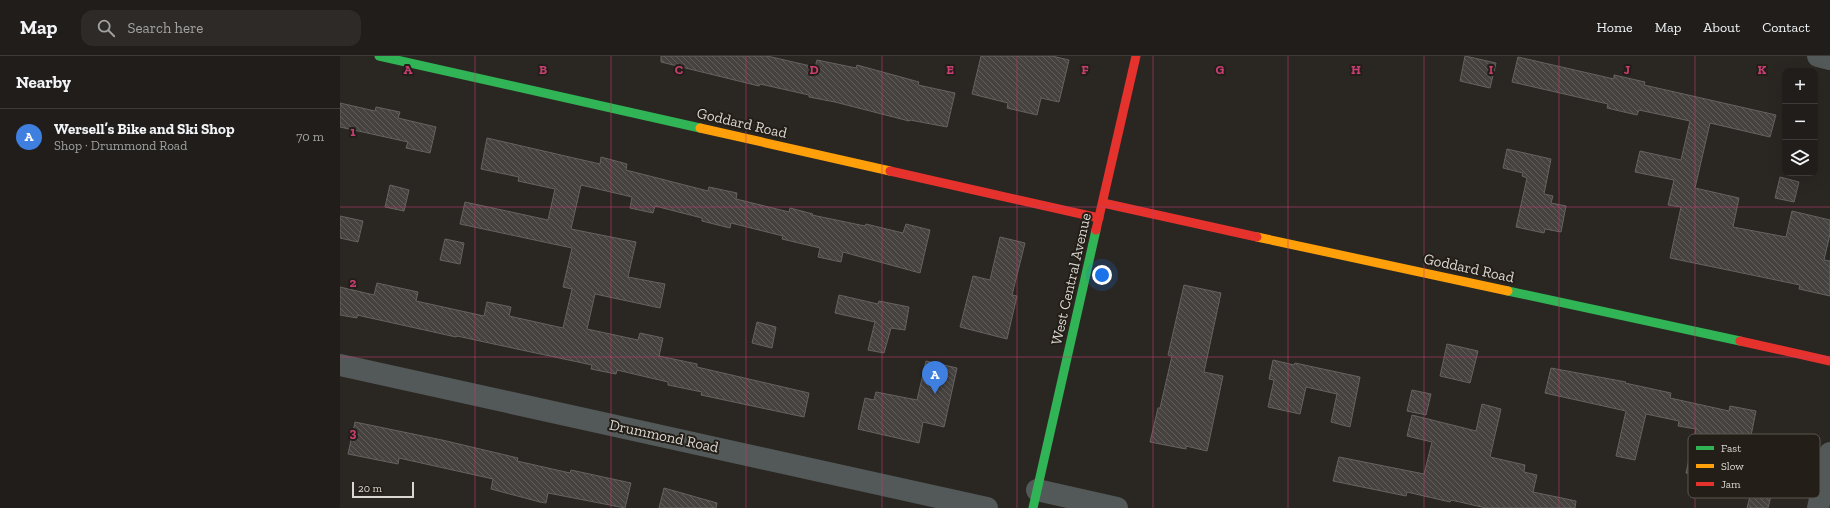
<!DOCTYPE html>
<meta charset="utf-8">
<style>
:root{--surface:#201d1a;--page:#2d2a27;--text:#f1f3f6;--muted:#a2a2a2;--line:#3d3b39;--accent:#9c9995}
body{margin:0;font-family:"Zilla Slab",serif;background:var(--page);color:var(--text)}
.controls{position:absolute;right:12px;top:12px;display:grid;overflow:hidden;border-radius:8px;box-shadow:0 4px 16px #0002}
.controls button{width:36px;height:36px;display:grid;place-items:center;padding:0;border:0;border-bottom:1px solid var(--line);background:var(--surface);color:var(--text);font:20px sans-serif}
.scale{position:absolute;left:12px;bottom:10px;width:62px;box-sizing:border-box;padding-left:4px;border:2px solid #dad7d2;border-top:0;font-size:11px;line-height:14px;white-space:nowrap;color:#dad7d2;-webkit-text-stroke:3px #231e17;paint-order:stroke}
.you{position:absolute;left:762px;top:219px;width:14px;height:14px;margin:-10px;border:3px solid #fff;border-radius:50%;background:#1a73e8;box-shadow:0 0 0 6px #1a73e833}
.badge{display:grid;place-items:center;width:26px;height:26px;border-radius:50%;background:var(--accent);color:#fff;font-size:13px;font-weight:700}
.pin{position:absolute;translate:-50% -33px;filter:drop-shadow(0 1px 2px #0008)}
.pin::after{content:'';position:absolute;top:21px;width:14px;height:12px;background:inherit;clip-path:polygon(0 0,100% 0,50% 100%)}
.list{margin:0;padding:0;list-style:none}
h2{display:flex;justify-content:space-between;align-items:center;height:52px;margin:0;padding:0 16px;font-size:17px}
h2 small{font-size:13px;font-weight:400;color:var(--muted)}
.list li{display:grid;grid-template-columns:26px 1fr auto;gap:12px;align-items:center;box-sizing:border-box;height:56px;padding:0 16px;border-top:1px solid var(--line)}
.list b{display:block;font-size:15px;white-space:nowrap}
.list p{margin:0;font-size:13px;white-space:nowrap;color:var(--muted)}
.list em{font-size:13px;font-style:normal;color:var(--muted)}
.icon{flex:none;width:22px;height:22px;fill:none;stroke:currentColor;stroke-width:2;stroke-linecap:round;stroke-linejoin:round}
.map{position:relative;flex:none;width:1490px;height:452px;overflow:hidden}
header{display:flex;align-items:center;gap:24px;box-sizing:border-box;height:56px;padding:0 20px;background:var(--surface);border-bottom:1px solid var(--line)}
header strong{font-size:19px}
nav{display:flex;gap:22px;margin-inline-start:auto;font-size:14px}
.search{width:280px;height:36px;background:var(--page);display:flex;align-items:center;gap:10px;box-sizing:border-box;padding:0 14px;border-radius:12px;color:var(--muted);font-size:15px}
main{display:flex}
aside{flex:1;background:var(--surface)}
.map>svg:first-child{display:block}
.building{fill:url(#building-back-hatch);stroke:#656260}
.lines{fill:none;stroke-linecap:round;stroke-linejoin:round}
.street{stroke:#535958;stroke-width:22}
.fast{stroke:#30b455;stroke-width:9}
.slow{stroke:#ff9f0a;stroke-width:9}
.jam{stroke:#e5322d;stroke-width:9}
.grid{fill:none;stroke:#c73e73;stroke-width:1;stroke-opacity:0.55}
.labels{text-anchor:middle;stroke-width:4;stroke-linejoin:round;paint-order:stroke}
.street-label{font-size:15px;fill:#dad7d2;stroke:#231e17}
.key{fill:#231e17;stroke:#5a564f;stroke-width:1}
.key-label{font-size:11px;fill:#dad7d2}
.grid-label{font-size:13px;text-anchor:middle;font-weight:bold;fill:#c73e73;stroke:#231e17;stroke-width:4;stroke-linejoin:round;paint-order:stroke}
</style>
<header>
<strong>Map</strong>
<div class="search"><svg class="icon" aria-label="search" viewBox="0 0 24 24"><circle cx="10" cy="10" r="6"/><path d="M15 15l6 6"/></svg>Search here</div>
<nav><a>Home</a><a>Map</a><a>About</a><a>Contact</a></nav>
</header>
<main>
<aside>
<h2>Nearby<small></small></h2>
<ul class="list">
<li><span class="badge" style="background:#3f7fe0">A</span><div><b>Wersell’s Bike and Ski Shop</b><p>Shop · Drummond Road</p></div><em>70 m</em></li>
</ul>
</aside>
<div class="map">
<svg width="1490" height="452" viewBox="0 0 1490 452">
<defs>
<pattern id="building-back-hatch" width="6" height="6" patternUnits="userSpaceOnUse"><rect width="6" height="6" fill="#464240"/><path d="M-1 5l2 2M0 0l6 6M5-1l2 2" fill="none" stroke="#605d5b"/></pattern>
</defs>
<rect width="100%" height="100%" fill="#2a2723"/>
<g class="building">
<polygon points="321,0 427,0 475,11 477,4 516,12 517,9 579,26 578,29 615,37 607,71 570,64 569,65 495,46 469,41 469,39 420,28 419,30 321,6"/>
<polygon points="641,0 712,0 729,4 719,46 701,42 697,59 667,52 668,47 632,38"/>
<polygon points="1125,0 1156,7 1150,32 1120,25"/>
<polygon points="1178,1 1274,23 1274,19 1305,26 1304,29 1436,59 1430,81 1370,67 1355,132 1399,142 1393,171 1446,181 1452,155 1490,164 1490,178 1484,204 1490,205 1490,240 1459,233 1460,229 1330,202 1341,151 1328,149 1334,124 1295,116 1300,95 1341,104 1350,65 1299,54 1297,59 1267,52 1268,48 1172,26"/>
<polygon points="0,47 35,55 36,51 60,56 58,62 96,71 90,97 66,92 68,86 0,71"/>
<polygon points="147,82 260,108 261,101 287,108 286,114 368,135 369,131 397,137 396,143 449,156 450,152 473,158 472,159 525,170 526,168 563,177 566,168 590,174 580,217 503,196 501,206 478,201 480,192 442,183 443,180 391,167 390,172 362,165 362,162 315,150 313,157 290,152 292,141 241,129 231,173 296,186 288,221 325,228 320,252 255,238 247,273 298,284 300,277 323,282 319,300 357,308 357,311 469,337 464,361 361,339 362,336 328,329 328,326 277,314 276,318 251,313 252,309 177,293 117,280 116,281 17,259 17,262 0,259 0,231 34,239 37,227 78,236 76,245 144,260 147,246 171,251 169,260 223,272 232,233 223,231 232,192 120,168 125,146 208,164 215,133 178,125 179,121 141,113"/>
<polygon points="1167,93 1211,103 1204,138 1213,140 1211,147 1226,150 1221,176 1205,173 1204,177 1176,171 1187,122 1182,120 1183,117 1163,112"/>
<polygon points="1440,121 1459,126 1454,146 1435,142"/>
<polygon points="50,129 69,134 64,155 45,151"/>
<polygon points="0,160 23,165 18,186 0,182"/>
<polygon points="660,181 685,187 672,239 677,240 667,283 620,271 633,220 650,224"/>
<polygon points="105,183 124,187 120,208 100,204"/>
<polygon points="844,229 881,237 864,316 883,320 867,395 846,390 846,393 810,386 818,352 820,352 832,300 828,299"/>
<polygon points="499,239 538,248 539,245 569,251 565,274 551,272 544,297 528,294 535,266 495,257"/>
<polygon points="417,266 436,271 432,292 412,287"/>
<polygon points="1107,288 1138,295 1130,327 1100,320"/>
<polygon points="933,304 954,309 955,307 1020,321 1010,371 991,366 997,338 966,331 960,358 928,351 934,324 929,323"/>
<polygon points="586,305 617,312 604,371 583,366 579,387 518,373 525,342 534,344 536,336 577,344"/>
<polygon points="1211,312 1286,326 1285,327 1331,337 1330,342 1389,355 1390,350 1416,355 1406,404 1438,411 1428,452 1407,452 1413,429 1366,419 1365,421 1346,417 1356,373 1338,370 1339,365 1306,358 1295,404 1276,400 1286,355 1205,337"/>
<polygon points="1072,334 1091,338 1086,359 1067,355"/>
<polygon points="1142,348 1161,353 1150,401 1185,409 1184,416 1197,419 1193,436 1236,445 1235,452 1146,452 1111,444 1110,446 1067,436 1066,440 993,425 999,401 1084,418 1092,386 1067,380 1072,359 1136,375"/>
<polygon points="15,366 102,384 178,402 177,405 230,417 231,414 291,427 285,452 208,437 206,447 200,446 151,433 153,423 59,402 58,408 8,398"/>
<polygon points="324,432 377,447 376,452 319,452"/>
</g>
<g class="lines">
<g class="street">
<polyline points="1478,0 1490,3"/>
<polyline points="0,309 647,452"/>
<polyline points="697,434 777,452"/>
<polyline points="1478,452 1490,397"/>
</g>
<g class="fast">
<polyline points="39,0 360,72"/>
<polyline points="1168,235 1400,285"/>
<polyline points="693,452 756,174"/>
</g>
<g class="slow">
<polyline points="360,72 550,115"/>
<polyline points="917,181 1168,235"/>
</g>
<g class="jam">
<polyline points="550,115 759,162"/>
<polyline points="763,147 917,181"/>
<polyline points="756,174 796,0"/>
<polyline points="1400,285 1490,305"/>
</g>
</g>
<path class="grid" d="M 135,0 L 135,452M 271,0 L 271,452M 406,0 L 406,452M 542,0 L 542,452M 677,0 L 677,452M 813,0 L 813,452M 948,0 L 948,452M 1084,0 L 1084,452M 1219,0 L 1219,452M 1355,0 L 1355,452M 0,151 L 1490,151M 0,301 L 1490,301"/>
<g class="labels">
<g class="street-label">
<text transform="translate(402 67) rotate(13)" y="5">Goddard Road</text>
<text transform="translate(1129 212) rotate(12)" y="5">Goddard Road</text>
<text transform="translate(731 223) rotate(-77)" y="5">West Central Avenue</text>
<text transform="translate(324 380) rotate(12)" y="5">Drummond Road</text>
</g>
</g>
<rect x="1348" y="378" width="132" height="64" rx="6" class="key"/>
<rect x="1356" y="390" width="18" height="4" fill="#30b455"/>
<rect x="1356" y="408" width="18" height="4" fill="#ff9f0a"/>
<rect x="1356" y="426" width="18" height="4" fill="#e5322d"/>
<g class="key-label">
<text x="1381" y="396">Fast</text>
<text x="1381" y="414">Slow</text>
<text x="1381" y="432">Jam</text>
</g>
<g class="grid-label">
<text x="68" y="18">A</text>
<text x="203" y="18">B</text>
<text x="339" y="18">C</text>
<text x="474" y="18">D</text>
<text x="610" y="18">E</text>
<text x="745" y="18">F</text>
<text x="880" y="18">G</text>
<text x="1016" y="18">H</text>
<text x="1151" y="18">I</text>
<text x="1287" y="18">J</text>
<text x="1422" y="18">K</text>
<text x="13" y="80">1</text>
<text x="13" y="231">2</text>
<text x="13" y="381">3</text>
</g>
</svg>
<div class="controls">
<button>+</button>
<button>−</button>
<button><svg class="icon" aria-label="layers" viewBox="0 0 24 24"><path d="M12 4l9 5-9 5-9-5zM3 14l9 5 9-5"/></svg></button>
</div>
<div class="scale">20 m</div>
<div class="you"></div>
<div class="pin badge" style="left:595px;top:338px;background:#3f7fe0">A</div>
</div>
</main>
